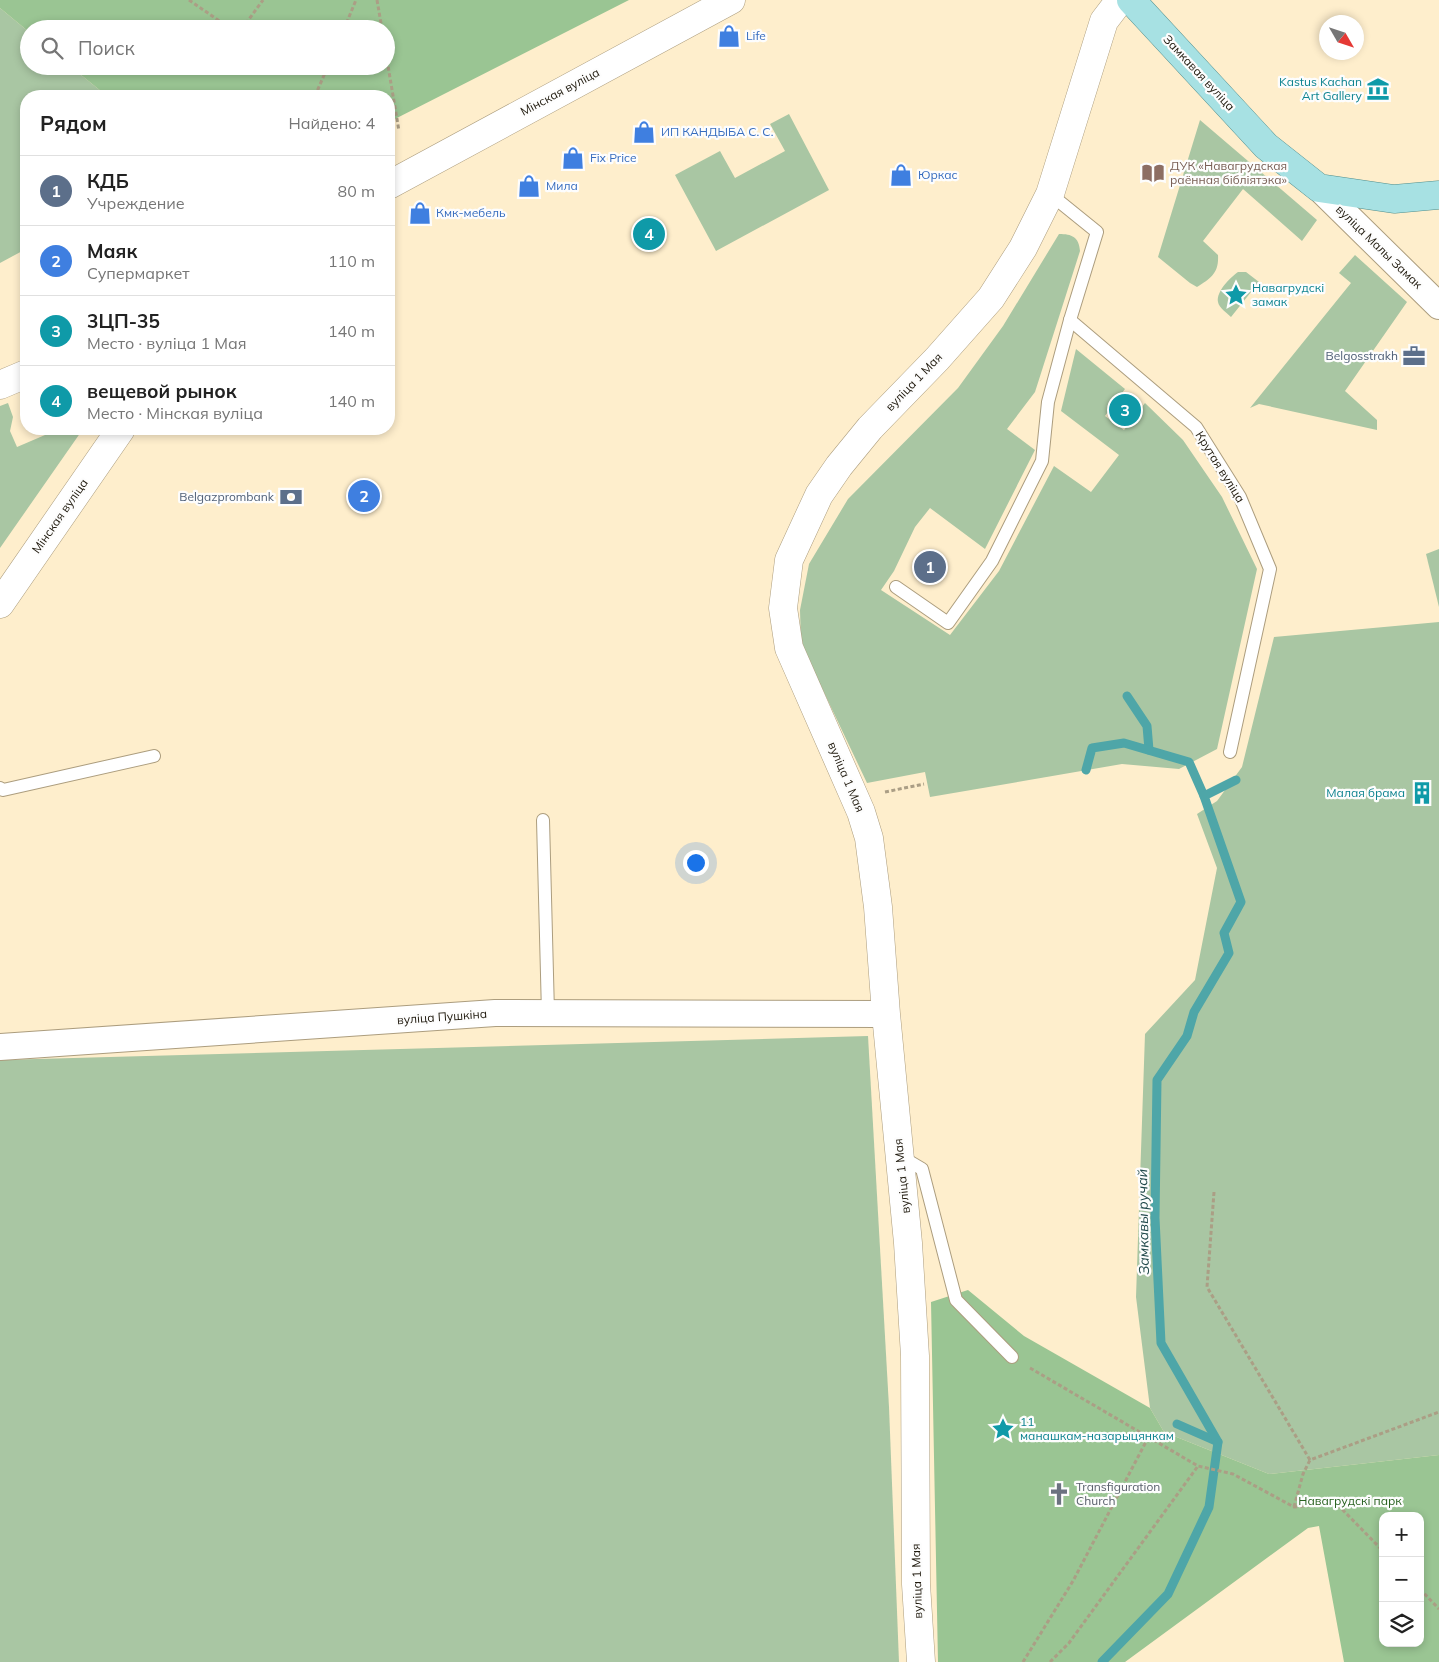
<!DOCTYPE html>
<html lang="ru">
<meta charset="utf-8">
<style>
:root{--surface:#fff;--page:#f2f2f2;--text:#222;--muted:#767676;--line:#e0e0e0;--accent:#1a73e8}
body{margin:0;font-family:Mulish,sans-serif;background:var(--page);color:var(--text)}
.controls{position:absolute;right:15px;bottom:15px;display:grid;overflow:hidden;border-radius:10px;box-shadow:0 2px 8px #0003}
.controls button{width:45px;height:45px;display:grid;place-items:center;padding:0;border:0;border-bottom:1px solid var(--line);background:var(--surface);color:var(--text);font:25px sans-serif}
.compass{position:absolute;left:1319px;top:15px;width:45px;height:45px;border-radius:50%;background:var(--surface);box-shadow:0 2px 8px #0003;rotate:129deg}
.you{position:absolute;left:695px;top:862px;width:18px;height:18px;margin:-12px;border:4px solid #fff;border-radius:50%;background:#1a73e8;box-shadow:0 0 0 8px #1a73e833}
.badge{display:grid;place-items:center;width:32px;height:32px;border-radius:50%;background:var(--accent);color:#fff;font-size:16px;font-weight:700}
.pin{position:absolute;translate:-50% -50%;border:2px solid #fff;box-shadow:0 1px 5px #0006}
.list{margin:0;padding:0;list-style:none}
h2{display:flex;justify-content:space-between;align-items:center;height:65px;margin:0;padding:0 20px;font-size:21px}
h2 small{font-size:16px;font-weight:400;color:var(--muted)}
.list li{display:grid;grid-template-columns:32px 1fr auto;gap:15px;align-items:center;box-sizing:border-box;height:70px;padding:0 20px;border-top:1px solid var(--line)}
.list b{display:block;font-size:19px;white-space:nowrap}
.list p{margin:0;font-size:16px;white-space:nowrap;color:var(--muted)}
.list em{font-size:16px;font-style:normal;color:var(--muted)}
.icon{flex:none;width:28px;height:28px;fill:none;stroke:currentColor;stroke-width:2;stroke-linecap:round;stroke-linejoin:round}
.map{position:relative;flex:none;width:1439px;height:1662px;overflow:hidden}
.search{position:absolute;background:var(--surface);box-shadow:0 2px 8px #0003;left:20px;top:20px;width:375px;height:55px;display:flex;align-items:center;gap:12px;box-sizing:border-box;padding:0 18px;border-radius:28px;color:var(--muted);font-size:19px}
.panel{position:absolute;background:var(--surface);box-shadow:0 2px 8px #0003;left:20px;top:90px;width:375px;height:345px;border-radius:20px}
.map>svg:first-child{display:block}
.green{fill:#a9c6a3}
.forest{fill:#9ac593;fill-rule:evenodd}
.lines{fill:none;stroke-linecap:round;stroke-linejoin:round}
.stream{stroke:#4ea6a8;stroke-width:9}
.lane-casing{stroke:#ac9d7e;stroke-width:14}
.street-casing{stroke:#ac9d7e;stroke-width:28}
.secondary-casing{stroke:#ac9d7e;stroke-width:29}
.primary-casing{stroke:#528e8c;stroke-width:29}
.path{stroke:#ab9e85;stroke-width:3;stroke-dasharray:4 2.5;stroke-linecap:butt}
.lane{stroke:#fff;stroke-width:12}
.street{stroke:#fff;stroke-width:26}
.secondary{stroke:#fff;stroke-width:28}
.primary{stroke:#a7e1e3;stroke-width:28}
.labels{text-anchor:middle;stroke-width:4.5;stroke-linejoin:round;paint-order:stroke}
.shop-label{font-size:12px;fill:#366cbe;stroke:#fdfdfd;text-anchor:start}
.street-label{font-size:12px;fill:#1f190d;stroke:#fdfdfd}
.culture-label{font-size:12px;fill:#0d838f;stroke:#fdfdfd;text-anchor:end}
.education-label{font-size:12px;fill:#785e54;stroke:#fdfdfd;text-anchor:start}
.service-label{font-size:12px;fill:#4e5e75;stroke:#fdfdfd;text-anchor:end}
.worship-label{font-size:12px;fill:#5b616d;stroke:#fdfdfd;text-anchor:start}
.park-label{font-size:12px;fill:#296120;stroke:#fdfdfd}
.water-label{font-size:14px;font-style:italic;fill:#21494b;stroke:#fdfdfd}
</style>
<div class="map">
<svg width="1439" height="1662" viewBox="0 0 1439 1662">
<rect width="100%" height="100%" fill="#feeecc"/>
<g class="green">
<polygon points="0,8 29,32 29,66 70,66 107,96 26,96 26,249 0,263"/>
<polygon points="789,114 829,190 716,251 675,175 720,151 735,178 785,151 770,124"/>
<path d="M 1200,120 L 1317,220 L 1302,241 L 1243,189 L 1203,241 L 1218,255 C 1219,273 1211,278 1197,287 L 1190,283 L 1158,257 Z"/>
<path d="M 1059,234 C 1072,234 1079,237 1080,251 L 1035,392 L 1007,429 L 1035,450 L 985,549 L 930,508 L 915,527 L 894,571 L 881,590 L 950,635 L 999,571 L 1054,466 L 1091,492 L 1119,455 L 1061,411 L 1076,349 L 1125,389 L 1105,416 L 1124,430 L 1145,403 L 1183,440 L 1222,497 L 1257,569 L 1217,749 L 1179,769 L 1122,764 L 930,797 L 925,772 L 867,783 L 801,644 L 800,610 L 809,564 L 848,499 L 958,388 L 1003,326 Z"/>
<polygon points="1355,255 1407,302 1345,391 1377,420 1377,430 1259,404 1250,408 1351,283 1339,273"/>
<path d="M 1238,272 L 1246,272 L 1259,282 L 1231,317 C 1227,313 1219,308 1218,302 C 1216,291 1231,277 1238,272 Z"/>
<polygon points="8,403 13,417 10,431 17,447 59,429 83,429 0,548 0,406"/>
<polygon points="1439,549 1439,607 1426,554"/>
<polygon points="1439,622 1439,1455 1269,1474 1164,1432 1150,1408 1136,1297 1145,1034 1195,980 1217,868 1197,814 1217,801 1242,767 1274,637"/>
<polygon points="868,1036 889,1407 899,1662 0,1662 0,1060"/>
</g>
<g class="forest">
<polygon points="0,0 629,0 389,122 389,96 107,96 70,66 386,66 386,29 29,29 29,32 0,8"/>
<path d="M 968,1290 L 1024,1336 L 1150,1408 L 1164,1432 L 1269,1474 L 1439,1455 L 1439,1662 L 1344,1662 L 1319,1526 L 1308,1528 L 1125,1662 L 938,1662 L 931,1302 ZM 1383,1516 L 1420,1516 L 1420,1643 L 1383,1643 Z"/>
</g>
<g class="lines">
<g class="stream">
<polyline points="1127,696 1147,726 1149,750"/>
<polyline points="1086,770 1092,748 1124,743 1189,762 1204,796"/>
<polyline points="1177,1424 1218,1442"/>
<polyline points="1102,1662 1168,1594 1209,1507 1218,1442 1161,1343 1155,1218 1157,1080 1187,1036 1194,1012 1229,953 1224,933 1241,902 1204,796 1236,780"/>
</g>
<defs>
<g id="lane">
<polyline points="1070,320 1196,427 1240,497 1270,569 1230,752"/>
<polyline points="896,587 948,623 992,561 1042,461 1048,402 1070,320 1097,232 1050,194"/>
<polyline points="0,788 3,790 154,756"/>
<polyline points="543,820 548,1013"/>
<polyline points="900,1156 922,1169 956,1300 1012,1357"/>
</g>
<g id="street">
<polyline points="1319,188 1439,306"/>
<polyline points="0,1047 495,1013 886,1014"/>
</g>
<g id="secondary">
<polyline points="389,185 731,0"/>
<polyline points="0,385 26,374"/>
<polyline points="0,604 121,429"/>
<polyline points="921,1662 916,1584 915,1356 908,1243 886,1014 878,907 869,838 861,812 789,648 783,608 789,560 819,495 839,466 870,428 937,359 991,298 1023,248 1050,194 1104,21 1120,0"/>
</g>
<polyline id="primary" points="1131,0 1266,146 1319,188 1394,199 1439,195"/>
</defs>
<use href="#lane" class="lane-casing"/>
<use href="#street" class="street-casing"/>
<use href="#secondary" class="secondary-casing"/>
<use href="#primary" class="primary-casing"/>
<g class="path">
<polyline points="189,0 231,29"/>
<polyline points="377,0 382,29"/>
<polyline points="242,29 263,0"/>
<polyline points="344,29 356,0"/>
<polyline points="386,54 399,131"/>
<polyline points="315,96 328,66"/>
<polyline points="885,792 924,784"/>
<polyline points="1214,1192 1207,1287 1310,1460 1439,1412"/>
<polyline points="1030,1368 1198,1466 1233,1474 1294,1507 1336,1503 1383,1551"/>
<polyline points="1294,1507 1303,1474 1310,1460"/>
<polyline points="1420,1589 1439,1609"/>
<polyline points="1023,1662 1073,1581 1149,1436"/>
<polyline points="1050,1662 1069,1643 1198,1466"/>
</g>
<use href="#lane" class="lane"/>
<use href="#street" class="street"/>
<use href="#secondary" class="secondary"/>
<use href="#primary" class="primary"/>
</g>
<defs>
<symbol id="shop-bare" viewBox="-9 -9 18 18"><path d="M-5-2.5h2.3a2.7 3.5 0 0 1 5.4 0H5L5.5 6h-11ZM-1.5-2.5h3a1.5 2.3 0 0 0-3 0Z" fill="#3f7fe0" stroke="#fdfdfd" stroke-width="2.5" paint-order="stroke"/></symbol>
<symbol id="museum-bare" viewBox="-9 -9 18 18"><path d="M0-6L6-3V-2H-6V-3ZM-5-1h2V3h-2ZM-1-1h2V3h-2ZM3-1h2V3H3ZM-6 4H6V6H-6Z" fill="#0f9aa8" stroke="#fdfdfd" stroke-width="2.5" paint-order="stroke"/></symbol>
<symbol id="library-bare" viewBox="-9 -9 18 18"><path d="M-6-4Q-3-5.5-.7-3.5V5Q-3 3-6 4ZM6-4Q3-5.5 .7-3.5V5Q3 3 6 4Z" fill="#8d6e63" stroke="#fdfdfd" stroke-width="2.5" paint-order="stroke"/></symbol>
<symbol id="sight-bare" viewBox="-9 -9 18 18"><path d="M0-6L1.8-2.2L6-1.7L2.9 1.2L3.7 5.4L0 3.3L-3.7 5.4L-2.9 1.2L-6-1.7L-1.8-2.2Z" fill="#0f9aa8" stroke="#fdfdfd" stroke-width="2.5" paint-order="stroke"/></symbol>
<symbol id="office-bare" viewBox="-9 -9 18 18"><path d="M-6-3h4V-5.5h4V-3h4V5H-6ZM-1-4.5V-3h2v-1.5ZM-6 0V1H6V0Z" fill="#5c6f8a" stroke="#fdfdfd" stroke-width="2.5" paint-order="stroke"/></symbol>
<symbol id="bank-bare" viewBox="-9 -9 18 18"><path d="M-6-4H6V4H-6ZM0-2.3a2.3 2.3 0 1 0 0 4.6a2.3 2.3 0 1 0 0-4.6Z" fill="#5c6f8a" stroke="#fdfdfd" stroke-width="2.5" paint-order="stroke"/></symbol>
<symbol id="building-bare" viewBox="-9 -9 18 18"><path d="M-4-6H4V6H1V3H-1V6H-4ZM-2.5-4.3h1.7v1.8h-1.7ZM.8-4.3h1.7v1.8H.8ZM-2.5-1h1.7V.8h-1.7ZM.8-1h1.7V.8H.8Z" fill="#0f9aa8" stroke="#fdfdfd" stroke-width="2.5" paint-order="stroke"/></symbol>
<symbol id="church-bare" viewBox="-9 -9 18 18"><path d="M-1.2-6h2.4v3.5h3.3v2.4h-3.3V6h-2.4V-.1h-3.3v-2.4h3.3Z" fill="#6b7280" stroke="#fdfdfd" stroke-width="2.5" paint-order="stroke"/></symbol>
</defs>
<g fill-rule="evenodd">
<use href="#shop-bare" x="713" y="20" width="32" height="32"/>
<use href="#museum-bare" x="1362" y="73" width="32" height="32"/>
<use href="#shop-bare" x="628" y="116" width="32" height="32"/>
<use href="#shop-bare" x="557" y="142" width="32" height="32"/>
<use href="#library-bare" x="1137" y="157" width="32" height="32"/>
<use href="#shop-bare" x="885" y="159" width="32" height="32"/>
<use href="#shop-bare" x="513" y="170" width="32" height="32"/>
<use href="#shop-bare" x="404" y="197" width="32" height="32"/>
<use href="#sight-bare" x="1220" y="279" width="32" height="32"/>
<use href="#office-bare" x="1398" y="340" width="32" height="32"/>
<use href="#bank-bare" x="275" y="481" width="32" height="32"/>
<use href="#building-bare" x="1406" y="777" width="32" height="32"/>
<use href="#sight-bare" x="987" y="1413" width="32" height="32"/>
<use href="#church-bare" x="1043" y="1478" width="32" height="32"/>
</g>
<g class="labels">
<g class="shop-label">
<text x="746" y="40">Life</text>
<text x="661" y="136">ИП КАНДЫБА С. С.</text>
<text x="590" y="162">Fix Price</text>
<text x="918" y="179">Юркас</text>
<text x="546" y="190">Мила</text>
<text x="436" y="217">Кмк-мебель</text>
</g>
<g class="street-label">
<text transform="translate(1199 73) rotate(47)" y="4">Замкавая вуліца</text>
<text transform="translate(560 92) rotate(-28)" y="4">Мінская вуліца</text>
<text transform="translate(1379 247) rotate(44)" y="4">вуліца Малы Замак</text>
<text transform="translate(914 382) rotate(-46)" y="4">вуліца 1 Мая</text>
<text transform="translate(1220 467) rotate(58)" y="4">Крутая вуліца</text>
<text transform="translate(60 516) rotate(-55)" y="4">Мінская вуліца</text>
<text transform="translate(846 777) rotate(67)" y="4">вуліца 1 Мая</text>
<text transform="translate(442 1017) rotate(-4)" y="4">вуліца Пушкіна</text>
<text transform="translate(902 1176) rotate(-96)" y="4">вуліца 1 Мая</text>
<text transform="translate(917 1581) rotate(-92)" y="4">вуліца 1 Мая</text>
</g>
<g class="culture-label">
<text x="1362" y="86">Kastus Kachan<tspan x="1362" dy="14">Art Gallery</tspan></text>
<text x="1252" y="292" text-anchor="start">Навагрудскі<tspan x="1252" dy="14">замак</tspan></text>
<text x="1405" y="797">Малая брама</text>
<text x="1020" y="1426" text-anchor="start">11<tspan x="1020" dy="14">манашкам-назарыцянкам</tspan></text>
</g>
<g class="education-label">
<text x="1170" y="170">ДУК «Навагрудская<tspan x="1170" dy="14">раённая бібліятэка»</tspan></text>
</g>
<g class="service-label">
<text x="1398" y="360">Belgosstrakh</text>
<text x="274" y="501">Belgazprombank</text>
</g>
<g class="worship-label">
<text x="1076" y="1491">Transfiguration<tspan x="1076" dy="14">Church</tspan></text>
</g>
<g class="park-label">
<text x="1350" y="1505">Навагрудскі парк</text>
</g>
<g class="water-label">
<text transform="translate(1143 1222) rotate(-91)" y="5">Замкавы ручай</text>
</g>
</g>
</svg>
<div class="controls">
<button>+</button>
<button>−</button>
<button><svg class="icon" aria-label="layers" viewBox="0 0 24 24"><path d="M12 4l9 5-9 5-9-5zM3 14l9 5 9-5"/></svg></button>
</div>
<svg class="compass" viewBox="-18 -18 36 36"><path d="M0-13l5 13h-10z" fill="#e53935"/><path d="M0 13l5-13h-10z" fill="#767676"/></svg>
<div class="you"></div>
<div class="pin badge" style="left:930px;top:567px;background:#5c6f8a">1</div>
<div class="pin badge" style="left:364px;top:496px;background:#3f7fe0">2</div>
<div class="pin badge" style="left:1125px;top:410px;background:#0f9aa8">3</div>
<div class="pin badge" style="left:649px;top:234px;background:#0f9aa8">4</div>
<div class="search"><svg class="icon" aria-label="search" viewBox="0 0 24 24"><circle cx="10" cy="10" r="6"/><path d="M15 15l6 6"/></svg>Поиск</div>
<section class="panel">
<h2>Рядом<small>Найдено: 4</small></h2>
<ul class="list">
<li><span class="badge" style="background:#5c6f8a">1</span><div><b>КДБ</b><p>Учреждение</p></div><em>80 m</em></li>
<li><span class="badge" style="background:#3f7fe0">2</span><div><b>Маяк</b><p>Супермаркет</p></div><em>110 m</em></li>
<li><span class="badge" style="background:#0f9aa8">3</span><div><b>3ЦП-35</b><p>Место · вуліца 1 Мая</p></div><em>140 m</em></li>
<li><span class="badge" style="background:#0f9aa8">4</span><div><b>вещевой рынок</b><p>Место · Мінская вуліца</p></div><em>140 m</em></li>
</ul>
</section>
</div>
